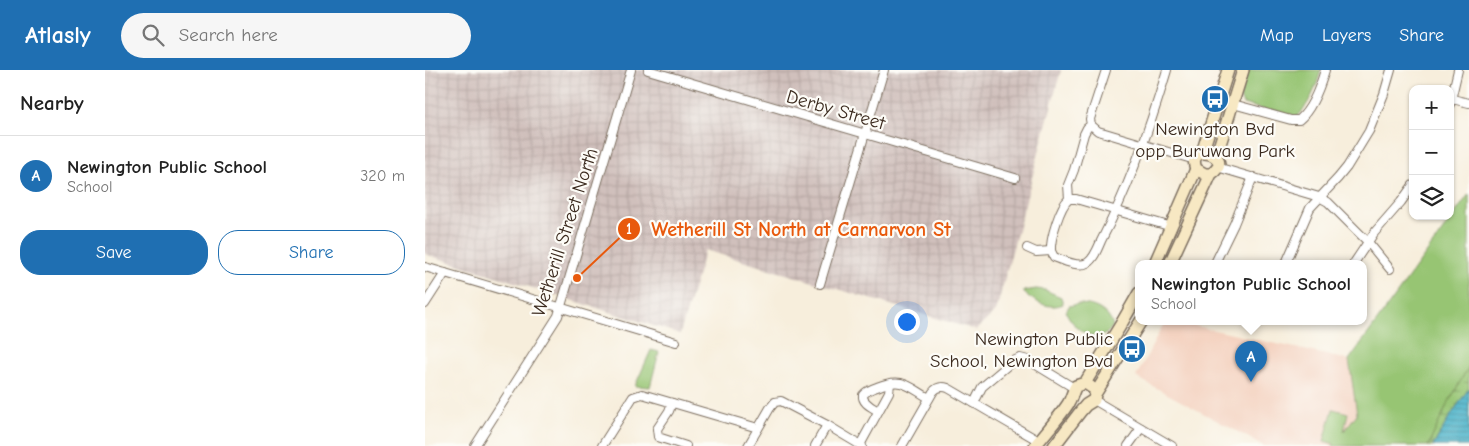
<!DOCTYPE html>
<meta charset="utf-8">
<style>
:root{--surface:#fff;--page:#f6f6f6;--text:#222;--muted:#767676;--line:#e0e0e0;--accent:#1f6fb2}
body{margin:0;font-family:"Comic Neue",sans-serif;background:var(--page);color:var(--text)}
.controls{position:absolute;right:15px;top:15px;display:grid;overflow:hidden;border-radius:10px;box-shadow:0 1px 4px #0004}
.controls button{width:45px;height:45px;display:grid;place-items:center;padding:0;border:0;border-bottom:1px solid var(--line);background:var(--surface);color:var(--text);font:25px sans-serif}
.you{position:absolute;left:481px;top:251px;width:18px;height:18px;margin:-12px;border:4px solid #fff;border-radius:50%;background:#1a73e8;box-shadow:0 0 0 8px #1a73e833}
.badge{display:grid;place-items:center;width:32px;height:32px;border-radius:50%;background:var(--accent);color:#fff;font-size:16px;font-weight:700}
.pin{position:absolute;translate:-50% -41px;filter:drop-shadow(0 1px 2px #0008)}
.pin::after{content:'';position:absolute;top:26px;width:18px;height:15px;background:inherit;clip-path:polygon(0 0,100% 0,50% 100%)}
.popup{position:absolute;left:710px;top:190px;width:232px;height:65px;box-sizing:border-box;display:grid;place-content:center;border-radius:10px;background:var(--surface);filter:drop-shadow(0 1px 4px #0005);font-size:16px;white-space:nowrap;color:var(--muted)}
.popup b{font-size:19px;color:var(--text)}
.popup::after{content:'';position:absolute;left:50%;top:100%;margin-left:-10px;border:10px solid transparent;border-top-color:var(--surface)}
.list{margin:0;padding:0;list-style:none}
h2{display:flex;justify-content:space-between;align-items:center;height:65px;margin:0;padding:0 20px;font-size:21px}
h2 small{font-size:16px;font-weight:400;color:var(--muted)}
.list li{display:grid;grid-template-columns:32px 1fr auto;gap:15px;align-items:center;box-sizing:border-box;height:80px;padding:0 20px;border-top:1px solid var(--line)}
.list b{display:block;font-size:19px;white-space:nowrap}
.list p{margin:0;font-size:16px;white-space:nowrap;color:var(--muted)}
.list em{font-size:16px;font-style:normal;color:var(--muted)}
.actions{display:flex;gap:10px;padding:15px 20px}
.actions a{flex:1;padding:11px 0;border:1px solid var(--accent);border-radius:20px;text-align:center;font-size:18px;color:var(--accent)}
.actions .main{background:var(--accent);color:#fff}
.icon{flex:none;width:28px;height:28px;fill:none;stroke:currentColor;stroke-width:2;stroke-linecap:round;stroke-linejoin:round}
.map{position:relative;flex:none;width:1044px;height:376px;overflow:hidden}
header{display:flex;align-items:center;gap:30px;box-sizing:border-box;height:70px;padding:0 25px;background:var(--accent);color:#fff}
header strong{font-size:24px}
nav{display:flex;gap:28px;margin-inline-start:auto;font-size:18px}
.search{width:350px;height:45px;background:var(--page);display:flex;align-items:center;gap:12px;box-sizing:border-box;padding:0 18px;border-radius:28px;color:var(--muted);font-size:19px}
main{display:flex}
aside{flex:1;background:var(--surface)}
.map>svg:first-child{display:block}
.built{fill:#f4d3c1}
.industrial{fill:url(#industrial-grid)}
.green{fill:#97c573;stroke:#697848}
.wetland{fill:url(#wetland-marsh);stroke:#697848}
.water{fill:url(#water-rules);stroke:#426e74}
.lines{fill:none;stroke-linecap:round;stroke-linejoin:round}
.street-casing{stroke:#7d6f60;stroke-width:10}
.secondary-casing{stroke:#7d6f60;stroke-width:14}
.street{stroke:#fff;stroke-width:8}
.secondary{stroke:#f7e8c3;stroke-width:11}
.labels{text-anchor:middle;stroke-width:4.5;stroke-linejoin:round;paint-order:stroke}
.street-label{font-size:19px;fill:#3b2a1e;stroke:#fdfcf7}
.poi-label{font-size:19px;fill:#3b2a1e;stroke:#fdfcf7}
.leader{fill:none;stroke:#e8590c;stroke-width:2}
.callout-dot{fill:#e8590c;stroke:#fdfcf7;stroke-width:2}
.mark-label{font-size:15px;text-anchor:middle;font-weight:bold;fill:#fff}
.callout-label{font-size:20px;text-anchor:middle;font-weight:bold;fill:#e8590c;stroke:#fdfcf7;stroke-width:4.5;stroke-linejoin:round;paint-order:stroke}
</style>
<header>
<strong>Atlasly</strong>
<div class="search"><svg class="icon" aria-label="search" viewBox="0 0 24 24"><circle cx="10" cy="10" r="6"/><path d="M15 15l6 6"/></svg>Search here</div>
<nav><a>Map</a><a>Layers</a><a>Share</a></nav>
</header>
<main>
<aside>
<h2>Nearby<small></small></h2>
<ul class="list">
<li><span class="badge">A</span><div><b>Newington Public School</b><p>School</p></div><em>320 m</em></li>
</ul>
<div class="actions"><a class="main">Save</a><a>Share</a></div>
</aside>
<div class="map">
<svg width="1044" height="376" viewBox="0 0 1044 376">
<defs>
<pattern id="industrial-grid" width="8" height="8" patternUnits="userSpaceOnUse" patternTransform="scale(1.25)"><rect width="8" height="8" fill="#d0c0bc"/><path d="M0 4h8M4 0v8" fill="none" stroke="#b4a5a1"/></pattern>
<pattern id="wetland-marsh" width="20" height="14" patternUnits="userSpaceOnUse" patternTransform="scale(1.25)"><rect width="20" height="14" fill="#97c573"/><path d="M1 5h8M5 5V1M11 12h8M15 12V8" fill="none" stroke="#7ca05e"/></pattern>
<pattern id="water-rules" width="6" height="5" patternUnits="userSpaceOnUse" patternTransform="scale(1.25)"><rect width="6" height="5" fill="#4ab2c9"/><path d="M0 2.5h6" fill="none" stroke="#3f91a3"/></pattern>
</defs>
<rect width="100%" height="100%" fill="#fdfcf7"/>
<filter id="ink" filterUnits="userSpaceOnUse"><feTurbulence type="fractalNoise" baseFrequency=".02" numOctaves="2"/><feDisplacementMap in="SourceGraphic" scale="10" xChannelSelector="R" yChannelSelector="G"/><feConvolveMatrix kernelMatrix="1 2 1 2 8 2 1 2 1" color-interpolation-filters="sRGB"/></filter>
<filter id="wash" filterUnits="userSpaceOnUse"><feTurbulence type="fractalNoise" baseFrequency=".0096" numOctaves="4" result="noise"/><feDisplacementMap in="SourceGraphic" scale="20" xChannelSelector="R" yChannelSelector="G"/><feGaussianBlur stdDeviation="1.12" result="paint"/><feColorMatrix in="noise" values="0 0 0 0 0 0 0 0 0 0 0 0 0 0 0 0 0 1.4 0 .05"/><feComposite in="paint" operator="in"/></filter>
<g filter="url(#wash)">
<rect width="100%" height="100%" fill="#f7eedc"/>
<polygon class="built" points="740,251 749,251 924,290 928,297 934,332 928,356 914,376 839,376 711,307"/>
<polygon class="industrial" points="0,0 636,0 571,241 551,260 280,180 255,264 0,184"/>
<g class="green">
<path d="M 823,0 L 896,0 C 891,19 884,35 871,48 L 818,34 L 815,28 Z"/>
<polygon points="1044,124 1044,297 1005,376 908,376 909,374 899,371 908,339 923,343 919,361 932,344 924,290"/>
<path d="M 611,219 L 620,220 L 636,227 L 638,234 C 624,240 610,232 599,223 L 599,221 Z"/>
<path d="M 653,234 C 668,234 683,240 688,256 C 674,279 649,260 641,242 L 644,236 Z"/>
<polygon points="226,280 234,282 225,317 210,316"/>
</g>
<polygon class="wetland" points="1044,296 1044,318 1024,348 1008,376 1003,376 1022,335"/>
<polygon class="water" points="1044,318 1044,376 1008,376 1024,348"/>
</g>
<g filter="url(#ink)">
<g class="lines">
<defs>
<g id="street">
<polyline points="223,0 590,108"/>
<polyline points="1027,29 1044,33"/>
<path d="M 808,34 L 866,50 L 874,50 C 887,39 895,17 900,0"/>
<polyline points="1025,34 1033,0"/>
<polyline points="666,55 673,61 680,63 770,90"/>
<polyline points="792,97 894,127 903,132 943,172 965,199"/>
<polyline points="644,129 643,115 649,100 659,64 662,58 666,55 665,49 681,0"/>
<polyline points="602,178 611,182 626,181"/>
<path d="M 626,181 L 629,187 C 637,190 654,198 662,193 C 669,189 673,178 676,171 C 704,117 725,58 742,0"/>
<path d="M 626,181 C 625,169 635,136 644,129 L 651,129 L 747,157"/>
<polyline points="790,193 809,154 828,107"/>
<polyline points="861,193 885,138 913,108 922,97 944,61 959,24 966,0"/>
<polyline points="929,193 949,163 976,132 988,115"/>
<polyline points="0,197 251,272"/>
<polyline points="395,214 459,0"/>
<polyline points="0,234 20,203"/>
<polyline points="669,330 747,376"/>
<polyline points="247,333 244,341 232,359 233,367 236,368 261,376"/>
<polyline points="549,333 557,317 588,291 595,288 603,290 649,318"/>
<path d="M 453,341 C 447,337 437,333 438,325 C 441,321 446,319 452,317 C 477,307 482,315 504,328"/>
<polyline points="435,375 464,322 465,314"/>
<polyline points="50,376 133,246 206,0"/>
<polyline points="177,376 208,327 217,324 333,358"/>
<polyline points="323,376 345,338 350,332 356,331 402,355 437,376"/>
<polyline points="390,376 402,355"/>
<path d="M 477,376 L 508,322 C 512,317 517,316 523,318 L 614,371"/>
<polyline points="703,376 716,358"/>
</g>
<g id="secondary">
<polyline points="777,83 803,0"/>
<polyline points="791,87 818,0"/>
<polyline points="730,193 771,99"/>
<path d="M 745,193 L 786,104 C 813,86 760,70 771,99 L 780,104 L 786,104"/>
<polyline points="660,313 695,256 714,223"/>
<path d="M 610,376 C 621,362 633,349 643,334 C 647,328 647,322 651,316 L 660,313 L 666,317"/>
<polyline points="629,376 655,342 661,335 669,330 670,324 716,251"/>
</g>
</defs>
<use href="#street" class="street-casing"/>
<use href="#secondary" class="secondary-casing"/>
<use href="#street" class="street"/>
<use href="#secondary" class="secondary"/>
</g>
</g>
<defs>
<symbol id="bus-disc" viewBox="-11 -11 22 22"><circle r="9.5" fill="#1f6fb2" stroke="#fdfcf7"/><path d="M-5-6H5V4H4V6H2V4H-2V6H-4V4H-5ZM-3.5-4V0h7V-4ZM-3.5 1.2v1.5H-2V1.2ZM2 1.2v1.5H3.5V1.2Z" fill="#fff"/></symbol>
</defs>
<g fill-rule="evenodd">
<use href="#bus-disc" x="774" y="13" width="32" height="32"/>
<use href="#bus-disc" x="691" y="263" width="32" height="32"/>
</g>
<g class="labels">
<g class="street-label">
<text transform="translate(411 39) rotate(16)" y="7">Derby Street</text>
<text transform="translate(139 162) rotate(-72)" y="7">Wetherill Street North</text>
</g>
<g class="poi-label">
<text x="790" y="65">Newington Bvd<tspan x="790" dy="22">opp Buruwang Park</tspan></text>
<text x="688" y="275" text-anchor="end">Newington Public<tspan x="688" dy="22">School, Newington Bvd</tspan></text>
</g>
</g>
<path class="leader" d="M152 208L204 159"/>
<g class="callout-dot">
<circle cx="152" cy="208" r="5"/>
<circle cx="204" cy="159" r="12"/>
</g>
<g class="mark-label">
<text x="204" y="164">1</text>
</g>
<g class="callout-label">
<text x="376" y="166">Wetherill St North at Carnarvon St</text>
</g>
</svg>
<div class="controls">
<button>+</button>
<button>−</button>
<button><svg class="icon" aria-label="layers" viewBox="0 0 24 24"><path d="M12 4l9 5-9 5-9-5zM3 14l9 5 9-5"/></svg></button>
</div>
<div class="you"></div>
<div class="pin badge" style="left:826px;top:312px">A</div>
<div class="popup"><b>Newington Public School</b>School</div>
</div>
</main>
